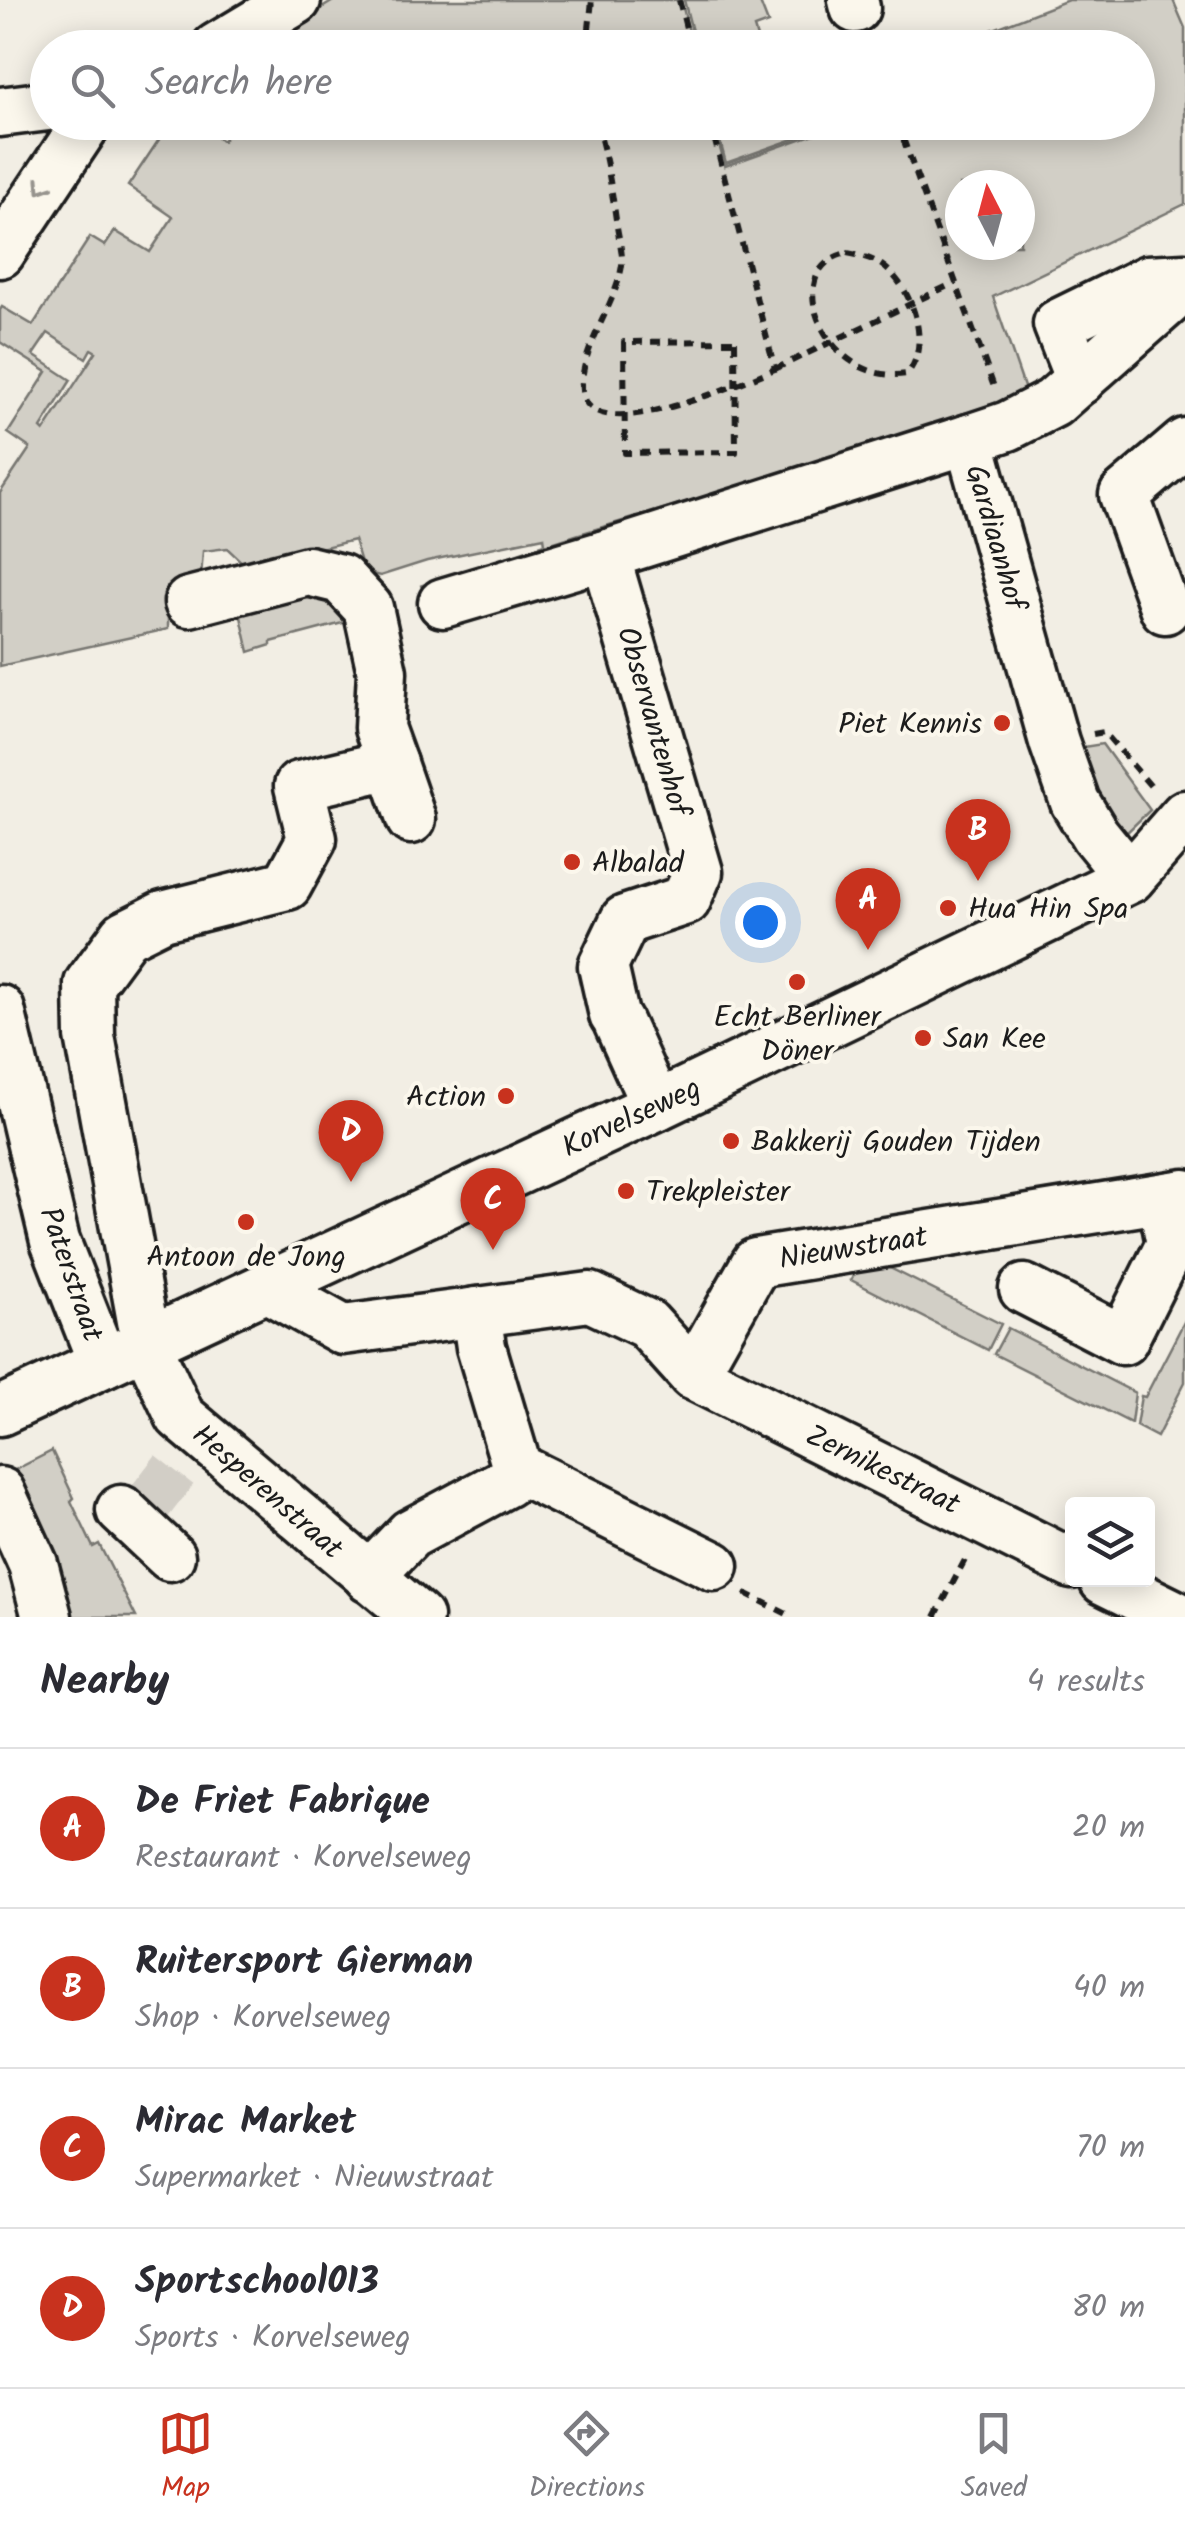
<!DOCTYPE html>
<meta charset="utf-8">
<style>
:root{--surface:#fff;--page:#f2f2f3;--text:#2b2b33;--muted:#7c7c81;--line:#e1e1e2;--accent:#c8321e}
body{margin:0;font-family:Kalam,sans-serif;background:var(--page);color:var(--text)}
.controls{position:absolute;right:30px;bottom:30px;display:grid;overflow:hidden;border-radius:10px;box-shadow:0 5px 25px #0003}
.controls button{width:90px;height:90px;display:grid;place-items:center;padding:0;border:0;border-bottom:2px solid var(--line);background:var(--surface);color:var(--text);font:50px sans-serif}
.compass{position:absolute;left:945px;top:170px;width:90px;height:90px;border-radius:50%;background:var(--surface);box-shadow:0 5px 25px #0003;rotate:354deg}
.you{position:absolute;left:760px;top:922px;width:35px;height:35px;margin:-25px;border:8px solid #fff;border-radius:50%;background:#1a73e8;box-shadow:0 0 0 15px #1a73e833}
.badge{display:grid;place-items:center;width:65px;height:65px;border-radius:50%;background:var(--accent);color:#fff;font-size:32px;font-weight:700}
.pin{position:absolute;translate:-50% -82px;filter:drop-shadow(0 2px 5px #0008)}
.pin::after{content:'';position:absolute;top:52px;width:35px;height:30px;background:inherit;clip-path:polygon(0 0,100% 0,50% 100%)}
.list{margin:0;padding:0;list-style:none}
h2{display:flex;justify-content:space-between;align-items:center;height:130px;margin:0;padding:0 40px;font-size:42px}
h2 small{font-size:32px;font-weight:400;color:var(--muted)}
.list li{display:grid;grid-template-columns:65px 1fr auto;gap:30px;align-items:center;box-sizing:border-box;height:160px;padding:0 40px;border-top:2px solid var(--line)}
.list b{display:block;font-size:38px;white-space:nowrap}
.list p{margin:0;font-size:32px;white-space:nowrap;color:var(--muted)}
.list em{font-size:32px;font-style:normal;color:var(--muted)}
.icon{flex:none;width:55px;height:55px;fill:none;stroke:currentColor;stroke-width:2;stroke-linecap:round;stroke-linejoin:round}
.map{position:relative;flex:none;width:1185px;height:1617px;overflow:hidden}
.search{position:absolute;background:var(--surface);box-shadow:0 5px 25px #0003;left:30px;right:30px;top:30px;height:110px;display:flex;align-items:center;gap:25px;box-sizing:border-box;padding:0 35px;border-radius:55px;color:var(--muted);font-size:38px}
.sheet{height:770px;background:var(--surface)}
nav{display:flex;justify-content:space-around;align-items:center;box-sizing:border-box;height:140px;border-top:2px solid var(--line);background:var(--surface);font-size:28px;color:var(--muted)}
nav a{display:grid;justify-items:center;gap:5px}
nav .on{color:var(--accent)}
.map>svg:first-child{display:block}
.green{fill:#d2cfc6;stroke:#777671;stroke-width:2.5;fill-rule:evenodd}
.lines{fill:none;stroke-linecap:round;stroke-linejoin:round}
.minor-tunnel{stroke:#d2cec6;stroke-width:48;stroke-dasharray:48 24;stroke-linecap:butt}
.minor-casing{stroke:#1c1c1c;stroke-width:55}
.path{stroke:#1c1c1c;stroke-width:6;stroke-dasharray:10 8;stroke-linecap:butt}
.minor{stroke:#fbf7ec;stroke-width:48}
.oneway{stroke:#97948e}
.poi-dot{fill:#c8321e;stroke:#fbf7ec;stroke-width:4}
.labels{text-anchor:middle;stroke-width:8;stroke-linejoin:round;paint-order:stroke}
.street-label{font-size:30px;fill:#1c1c1c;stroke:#fbf7ec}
.poi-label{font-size:30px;fill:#1c1c1c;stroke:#fbf7ec;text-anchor:start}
</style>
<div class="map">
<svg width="1185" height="1617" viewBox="0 0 1185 1617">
<rect width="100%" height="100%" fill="#f2eee4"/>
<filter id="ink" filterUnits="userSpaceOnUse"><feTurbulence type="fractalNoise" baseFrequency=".01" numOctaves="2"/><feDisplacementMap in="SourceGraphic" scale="20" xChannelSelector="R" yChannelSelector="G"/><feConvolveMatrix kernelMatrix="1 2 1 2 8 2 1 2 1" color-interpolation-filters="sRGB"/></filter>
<g filter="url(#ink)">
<g class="green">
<polygon points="335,0 681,0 693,47 257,48"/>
<polygon points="684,0 759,0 768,23 754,28 760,47 696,47"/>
<path d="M 1068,0 L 1173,0 L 1185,28 L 1185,204 L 993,297 L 1025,390 L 1024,401 L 576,535 L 420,586 L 545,544 L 544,537 L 427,561 L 380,576 L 364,572 L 354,540 L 246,566 L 227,548 L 203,551 L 201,578 L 168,604 L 168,629 L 0,666 L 0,493 L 30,448 L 8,433 L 47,372 L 0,342 L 0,310 L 2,307 L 33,325 L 90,237 L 105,246 L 115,231 L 150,252 L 173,217 L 128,186 L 170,123 L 195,123 L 223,141 L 235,122 L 713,123 L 725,166 L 845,123 L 1138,122 L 1138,48 L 962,47 L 963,41 ZM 960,185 L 1020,185 L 1020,245 L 960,245 ZM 48,333 L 86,358 L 91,349 L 96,352 L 44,431 L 41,428 L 71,380 L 33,355 Z"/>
<polygon points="715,123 715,122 839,123 726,163"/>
<polygon points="315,583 350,621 271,642 271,645 249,652 237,599"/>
<polygon points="1102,744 1150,810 1116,843 1071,749"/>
<polygon points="872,1259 1001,1324 988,1350 851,1280 857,1268"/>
<polygon points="1185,1320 1185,1382 1157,1437 1136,1426 1141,1396 1145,1397"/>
<polygon points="1008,1328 1135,1393 1131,1423 994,1354"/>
<polygon points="52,1451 74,1498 71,1501 93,1547 99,1544 136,1617 60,1617 9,1473"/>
</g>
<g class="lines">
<polyline class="minor-tunnel" points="145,1508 189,1451"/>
<defs>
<g id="minor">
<polyline points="853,0 855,8"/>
<polyline points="216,48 296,0"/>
<polyline points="0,112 48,106"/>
<polyline points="0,253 87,122"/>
<polyline points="1080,380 1058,324 1148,280 1185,278"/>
<polyline points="189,602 308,571 341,579 368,608 382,672 379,728 392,764 299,786 312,839 287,885 163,916 125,935 89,984 90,1036 146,1343 180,1416 418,1617"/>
<polyline points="443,603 605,555"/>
<polyline points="1165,609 1124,495 1185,443"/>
<polyline points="392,764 411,819"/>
<polyline points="1130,878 1095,835 1075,802 1054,742 969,439 1008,426 1053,403 1185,286"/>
<polyline points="0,1010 55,1241 103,1363"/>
<polyline points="614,1015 603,966 625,920 686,900 698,872 605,555 969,439"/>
<polyline points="618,1022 656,1106"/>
<polyline points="266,1287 343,1330 590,1297 647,1324 693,1375 756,1263 1185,1194"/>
<polyline points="1024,1289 1123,1340 1171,1244 1162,1198"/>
<polyline points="476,1312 481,1347 517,1468 714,1566"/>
<polyline points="693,1375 1072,1564"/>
<polyline points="0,1411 656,1106 1130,878 1185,815"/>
<polyline points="0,1492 33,1564 47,1617"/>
<polyline points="121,1510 170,1556"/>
<polyline points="369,1577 410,1534 507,1482 517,1468"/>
<polyline points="1104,1580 1179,1617"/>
</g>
</defs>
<use href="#minor" class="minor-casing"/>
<g class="path">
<polyline points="679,0 691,48"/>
<polyline points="587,48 592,0"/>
<path d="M 596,122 C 607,157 612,191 617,227 C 619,239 623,254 622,265 C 617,301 585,342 582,381 C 574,459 744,381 775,369 L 710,122"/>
<polyline points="897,122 994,387"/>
<path d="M 847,253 C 864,256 878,260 890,272 C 914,295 931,346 907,374 C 827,387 776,269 847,253 Z"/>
<polygon points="735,341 736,452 625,453 624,342"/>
<polyline points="775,369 956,282"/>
<polyline points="1093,734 1104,732 1154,790"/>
<polyline points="745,1593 793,1617"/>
<polyline points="935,1617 967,1556"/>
</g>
<use href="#minor" class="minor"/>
</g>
<defs><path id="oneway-chevron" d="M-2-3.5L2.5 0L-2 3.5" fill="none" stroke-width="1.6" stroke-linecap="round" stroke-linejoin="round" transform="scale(2.5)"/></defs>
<use class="oneway" href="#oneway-chevron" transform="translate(42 187) rotate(123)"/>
</g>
<g class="poi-dot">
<circle cx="1002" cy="723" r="10"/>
<circle cx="572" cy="862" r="10"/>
<circle cx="948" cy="908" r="10"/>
<circle cx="797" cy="982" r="10"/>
<circle cx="923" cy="1038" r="10"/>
<circle cx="506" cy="1096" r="10"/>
<circle cx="731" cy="1141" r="10"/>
<circle cx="626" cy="1191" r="10"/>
<circle cx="246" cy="1222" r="10"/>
</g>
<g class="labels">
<g class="street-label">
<text transform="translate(996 537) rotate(74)" y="10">Gardiaanhof</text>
<text transform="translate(654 721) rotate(74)" y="10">Observantenhof</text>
<text transform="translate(631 1117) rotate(-25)" y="10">Korvelseweg</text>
<text transform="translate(853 1247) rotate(-9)" y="10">Nieuwstraat</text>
<text transform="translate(72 1274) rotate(71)" y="10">Paterstraat</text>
<text transform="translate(883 1469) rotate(26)" y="10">Zernikestraat</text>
<text transform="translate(268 1491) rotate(41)" y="10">Hesperenstraat</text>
</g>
<g class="poi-label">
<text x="982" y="733" text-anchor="end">Piet Kennis</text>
<text x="592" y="872">Albalad</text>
<text x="968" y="918">Hua Hin Spa</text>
<text x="797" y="1026" text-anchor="middle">Echt Berliner<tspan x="797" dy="34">Döner</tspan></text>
<text x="943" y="1048">San Kee</text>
<text x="486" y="1106" text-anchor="end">Action</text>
<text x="751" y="1151">Bakkerij Gouden Tijden</text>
<text x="646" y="1201">Trekpleister</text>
<text x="246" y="1266" text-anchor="middle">Antoon de Jong</text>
</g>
</g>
</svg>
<div class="controls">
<button><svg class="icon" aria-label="layers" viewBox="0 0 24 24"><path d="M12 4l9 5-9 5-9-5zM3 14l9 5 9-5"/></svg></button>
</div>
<svg class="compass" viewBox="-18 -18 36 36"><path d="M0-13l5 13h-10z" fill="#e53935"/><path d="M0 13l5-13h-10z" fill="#7c7c81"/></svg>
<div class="you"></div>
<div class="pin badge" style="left:868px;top:950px">A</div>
<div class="pin badge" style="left:978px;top:881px">B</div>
<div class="pin badge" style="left:493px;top:1250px">C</div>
<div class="pin badge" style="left:351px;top:1182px">D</div>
<div class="search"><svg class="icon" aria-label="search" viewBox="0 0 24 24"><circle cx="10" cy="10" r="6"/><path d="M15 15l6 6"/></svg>Search here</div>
</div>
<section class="sheet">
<h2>Nearby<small>4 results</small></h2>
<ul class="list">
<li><span class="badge">A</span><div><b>De Friet Fabrique</b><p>Restaurant · Korvelseweg</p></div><em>20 m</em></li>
<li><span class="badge">B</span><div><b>Ruitersport Gierman</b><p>Shop · Korvelseweg</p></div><em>40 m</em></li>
<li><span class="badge">C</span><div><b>Mirac Market</b><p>Supermarket · Nieuwstraat</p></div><em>70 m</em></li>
<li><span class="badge">D</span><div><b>Sportschool013</b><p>Sports · Korvelseweg</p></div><em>80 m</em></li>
</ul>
</section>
<nav>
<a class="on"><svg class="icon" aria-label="map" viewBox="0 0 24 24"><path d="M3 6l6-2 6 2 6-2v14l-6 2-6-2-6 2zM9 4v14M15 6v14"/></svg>Map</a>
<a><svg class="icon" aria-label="directions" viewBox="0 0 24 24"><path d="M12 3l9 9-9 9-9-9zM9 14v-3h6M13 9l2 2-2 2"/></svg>Directions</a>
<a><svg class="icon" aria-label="saved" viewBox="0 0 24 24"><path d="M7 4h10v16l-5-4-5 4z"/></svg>Saved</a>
</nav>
